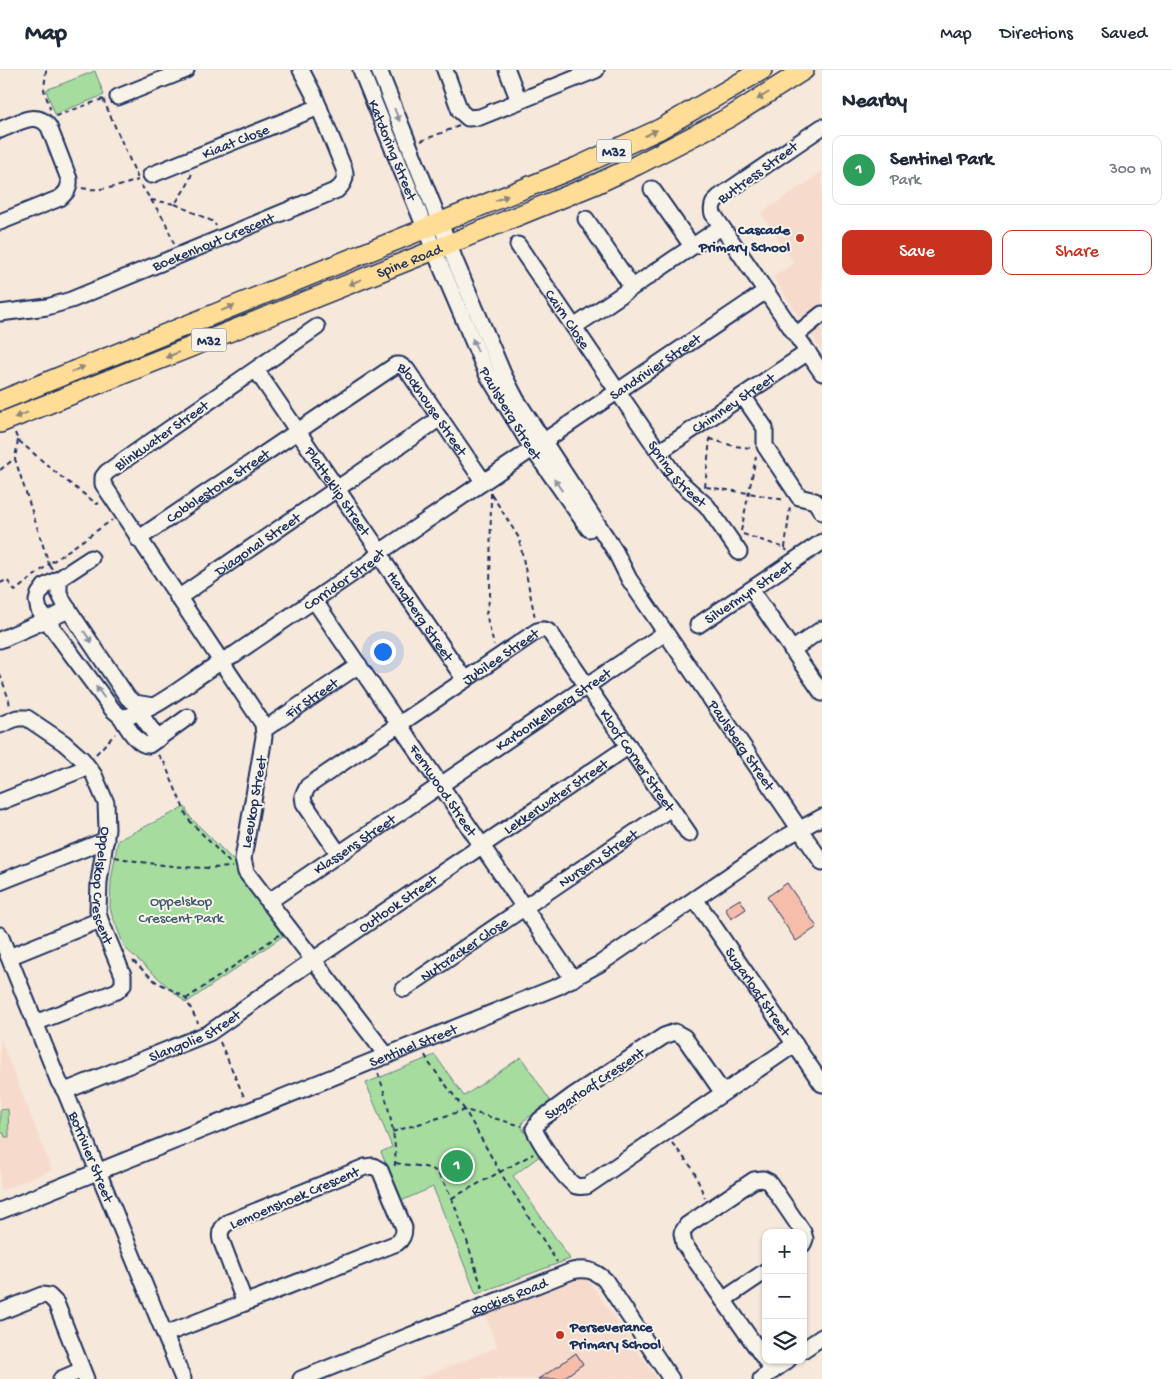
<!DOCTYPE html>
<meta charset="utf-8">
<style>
:root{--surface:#fff;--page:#f2f2f3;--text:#1f2937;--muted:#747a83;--line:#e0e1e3;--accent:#c8321e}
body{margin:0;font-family:"Gochi Hand",sans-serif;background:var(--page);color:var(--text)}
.controls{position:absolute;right:15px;bottom:15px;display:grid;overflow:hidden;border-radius:10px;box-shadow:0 1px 4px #0004}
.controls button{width:45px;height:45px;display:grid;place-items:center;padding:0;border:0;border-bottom:1px solid var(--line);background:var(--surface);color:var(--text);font:25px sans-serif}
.you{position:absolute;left:382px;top:581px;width:18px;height:18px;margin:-12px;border:4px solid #fff;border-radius:50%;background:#1a73e8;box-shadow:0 0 0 8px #1a73e833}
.badge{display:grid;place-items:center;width:32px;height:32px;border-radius:50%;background:var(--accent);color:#fff;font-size:16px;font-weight:700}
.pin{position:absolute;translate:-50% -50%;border:2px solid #fff;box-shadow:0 1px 5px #0006}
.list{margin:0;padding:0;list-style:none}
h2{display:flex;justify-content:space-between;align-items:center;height:65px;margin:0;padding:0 20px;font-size:21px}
h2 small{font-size:16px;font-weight:400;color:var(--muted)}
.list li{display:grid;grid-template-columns:32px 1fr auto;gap:15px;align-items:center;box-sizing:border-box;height:70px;margin:0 10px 10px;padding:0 10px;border:1px solid var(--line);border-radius:10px}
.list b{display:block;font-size:19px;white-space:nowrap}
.list p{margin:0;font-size:16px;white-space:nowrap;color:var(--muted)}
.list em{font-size:16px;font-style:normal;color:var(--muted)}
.actions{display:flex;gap:10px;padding:15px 20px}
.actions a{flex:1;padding:11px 0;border:1px solid var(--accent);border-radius:10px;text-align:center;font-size:18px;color:var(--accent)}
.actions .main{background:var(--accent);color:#fff}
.icon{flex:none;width:28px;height:28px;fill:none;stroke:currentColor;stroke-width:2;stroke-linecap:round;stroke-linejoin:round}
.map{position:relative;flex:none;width:822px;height:1309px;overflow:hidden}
header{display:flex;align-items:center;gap:30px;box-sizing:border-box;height:70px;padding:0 25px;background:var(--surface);border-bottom:1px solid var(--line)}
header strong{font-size:24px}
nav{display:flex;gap:28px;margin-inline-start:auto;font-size:18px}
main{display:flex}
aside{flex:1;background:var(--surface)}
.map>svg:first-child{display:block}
.built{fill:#f6dbcd}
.green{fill:#a7dc9f;stroke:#61867e}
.building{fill:#f5bdaa;stroke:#1b2f5e}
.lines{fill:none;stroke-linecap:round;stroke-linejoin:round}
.minor-casing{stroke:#1b2f5e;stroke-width:19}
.major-casing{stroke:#1b2f5e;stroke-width:22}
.path{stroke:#1b2f5e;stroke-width:2;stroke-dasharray:5 4;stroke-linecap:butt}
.minor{stroke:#f7f3e8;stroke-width:15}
.major{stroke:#ffdd96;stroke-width:19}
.oneway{fill:#8d867a}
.oneway2{fill:#8991a3}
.poi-dot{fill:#c8321e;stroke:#f7f3e8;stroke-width:2}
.labels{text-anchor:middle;stroke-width:4;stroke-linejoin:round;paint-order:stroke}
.shield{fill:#f7f3e8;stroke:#5d6a87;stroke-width:1}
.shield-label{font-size:14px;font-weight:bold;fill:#1b2f5e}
.street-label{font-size:15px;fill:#1b2f5e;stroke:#f7f3e8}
.poi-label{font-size:15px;font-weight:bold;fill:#1b2f5e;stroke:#f7f3e8;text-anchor:end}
.park-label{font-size:15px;fill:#3e5a6e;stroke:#f7f3e8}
</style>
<header>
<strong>Map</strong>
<nav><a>Map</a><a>Directions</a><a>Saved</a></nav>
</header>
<main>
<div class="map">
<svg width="822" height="1309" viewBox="0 0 822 1309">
<rect width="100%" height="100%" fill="#f7e8dc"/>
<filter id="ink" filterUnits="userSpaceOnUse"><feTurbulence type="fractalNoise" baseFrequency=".02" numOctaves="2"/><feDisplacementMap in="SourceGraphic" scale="10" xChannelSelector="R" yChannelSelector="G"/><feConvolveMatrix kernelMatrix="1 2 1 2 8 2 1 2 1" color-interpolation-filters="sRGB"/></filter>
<g filter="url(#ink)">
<g class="built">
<polygon points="822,102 822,280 821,280 773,207 794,193 761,143"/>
<polygon points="0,968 52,1100 0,1121"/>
<polygon points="575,1209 589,1211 657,1309 418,1309 497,1277 485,1245"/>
</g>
<g class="green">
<polygon points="95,1 104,25 55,44 46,20"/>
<polygon points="185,737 190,747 235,792 239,807 283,866 186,933 125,878 112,845 110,837 111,811 118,770"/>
<polygon points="435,985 464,1026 521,987 551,1032 523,1051 522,1058 541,1085 513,1106 570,1189 476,1224 433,1117 401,1131 381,1082 392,1077 366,1013"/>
<polygon points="8,1039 9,1067 5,1067 4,1063 0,1063 0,1040"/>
</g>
<g class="building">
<polygon points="787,813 817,857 796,871 767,827"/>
<polygon points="740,829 746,839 731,849 725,838"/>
<polygon points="576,1283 583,1294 562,1309 538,1309 562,1294 562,1293"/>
</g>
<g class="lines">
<defs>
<g id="minor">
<path id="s1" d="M 361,0 L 434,180 L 487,304 L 532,378 L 589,459"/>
<path id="s2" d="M 379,0 L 456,193 L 504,306 L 516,329 L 615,481 L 629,509 L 822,792"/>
<polyline points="445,0 460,41 468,48 480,47 596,0"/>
<polyline points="507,0 519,31"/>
<polyline points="118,27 186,0"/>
<path d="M 822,57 L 719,127 C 713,132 711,137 713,144 L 822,303"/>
<path d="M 0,60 C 16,54 37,39 49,57 L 69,109 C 70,118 67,122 60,128 L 0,152"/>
<path id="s3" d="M 151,105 L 319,37"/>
<polyline points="652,119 692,176"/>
<polyline points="586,149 632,217"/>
<path id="s4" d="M 518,175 L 678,410 L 707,436 L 739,482"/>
<path id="s5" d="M 0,243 L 47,237 L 71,230 L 337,120 C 344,114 347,108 344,99 L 314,25 L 301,0"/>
<polyline points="317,257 107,402 103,407 103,414 263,654 264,667 243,789 246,802 387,986"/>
<polyline points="574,257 721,157"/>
<polyline points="796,265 822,244"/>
<path id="s6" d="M 256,300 L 380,482 L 386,495 L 465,610"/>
<polyline points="743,326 765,358 765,376 799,427 815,431 822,442"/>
<path id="s7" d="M 659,382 L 808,282"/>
<path id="s8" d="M 138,469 L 396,295 L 400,295 L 407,300 L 483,411"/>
<path id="s9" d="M 91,488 L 59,509 L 45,516 L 39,524 L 37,531 L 39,540 L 112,639 L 121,647 C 154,646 202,599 235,584 L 371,491 L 380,482 L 766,221"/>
<polyline points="59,509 59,523 64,533 128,628 135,633 153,636"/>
<polyline points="751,520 822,623"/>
<path id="s10" d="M 178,528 L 440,348"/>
<path id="s11" d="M 314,530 L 573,909"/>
<path id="s12" d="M 698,555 L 822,472"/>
<polyline points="0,570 69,540"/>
<polyline points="792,580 822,559"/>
<polyline points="139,642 158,669"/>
<path d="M 121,647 C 127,656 137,676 149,675 L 188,647"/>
<path id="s13" d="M 0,655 L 17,648 L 27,648 L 64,673 L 82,689 L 94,705 L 106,733 L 107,759 L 99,812 L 98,841 L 100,850 L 123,905 L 123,915 L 117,921 L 35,953"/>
<path id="s14" d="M 265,659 L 359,595"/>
<polyline points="0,732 88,697"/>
<path id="s15" d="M 339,784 L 304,733 L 303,726 L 308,716 L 537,561 C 543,559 547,559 551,564 L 689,764"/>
<polyline points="0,812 106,770"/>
<path id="s16" d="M 695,829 L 822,1014"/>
<path id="s17" d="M 268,832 L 665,563"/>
<path id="s18" d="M 0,865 L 59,1012 L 65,1021 L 183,1309"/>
<polyline points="9,887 100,850"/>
<path id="s19" d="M 404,919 L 671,738"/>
<path id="s20" d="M 65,1021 L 209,963 L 313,890 L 629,676"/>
<path d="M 723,1023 L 684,967 L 675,962 L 664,966 L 574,1025 L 540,1050 L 534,1059 C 539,1071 565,1111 576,1116 C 579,1117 583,1116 587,1116 L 795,974"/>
<path id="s21" d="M 0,1141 L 559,916 L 601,893 L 784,768 L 822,747"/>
<polyline points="723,1230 766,1201"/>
<polyline points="0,1242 42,1225 49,1226 56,1233 86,1309"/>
<path d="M 166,1264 L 397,1173 C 403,1169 404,1164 404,1158 L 380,1100 L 373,1096 L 365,1097 L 229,1152 C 221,1157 219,1162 221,1170 L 245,1233"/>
<polyline points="803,1280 822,1267"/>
<polyline points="773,1301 684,1174 682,1163 687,1155 754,1110 763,1109 769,1112 803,1162 805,1169 803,1174"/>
<polyline points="61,1309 82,1300"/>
<path id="s22" d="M 301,1309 L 572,1201 C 586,1198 594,1200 605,1210 L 671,1309"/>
<polyline points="761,1309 788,1290"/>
</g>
<g id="major">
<polyline points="0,331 577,97 660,59 762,0"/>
<path id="s23" d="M 0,353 L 417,187 L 596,114 L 637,95 L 730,47 L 804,0"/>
</g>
</defs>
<use href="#minor" class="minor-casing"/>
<use href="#major" class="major-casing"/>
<g class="path">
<polyline points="46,0 44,20 50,38 49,39"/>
<polyline points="103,29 139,111"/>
<polyline points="56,46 103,29"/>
<polyline points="421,71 459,56"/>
<polyline points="141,115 165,151 174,174"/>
<path d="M 82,118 C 100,122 121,116 138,110"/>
<polyline points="151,130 175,134 188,114 192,103"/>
<polyline points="175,134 214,152 216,156"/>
<polyline points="15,363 18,370 60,406 97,434 99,433"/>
<polyline points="710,369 734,376 751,378"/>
<polyline points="0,400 14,389"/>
<polyline points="705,417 710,369 707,365"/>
<polyline points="706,417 749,423 785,430"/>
<polyline points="491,423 490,526 486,544 494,575"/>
<polyline points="492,425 519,468 535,548"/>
<polyline points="741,461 756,387"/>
<polyline points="743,464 785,478 787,481"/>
<polyline points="785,478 790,436"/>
<polyline points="52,499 49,494 112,450"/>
<polyline points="0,513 7,510 15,521 49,494 15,389 18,370"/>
<polyline points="0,604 9,630 10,638"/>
<polyline points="96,684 115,664"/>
<polyline points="158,685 164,692 188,749 231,794"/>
<path d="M 115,787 C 153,795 194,800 232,797"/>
<polyline points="133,891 155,911 179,924 186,929 198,953"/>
<polyline points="186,929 279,865"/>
<polyline points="220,972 245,1029"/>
<polyline points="425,985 429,993 465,1040 522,1056"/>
<path d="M 378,1003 C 385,1021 400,1080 394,1098"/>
<polyline points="392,1062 465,1040 500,1102 557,1192"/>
<polyline points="672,1073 693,1099 705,1128"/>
<path d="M 396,1093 C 404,1095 428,1096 434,1100 C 455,1117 472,1194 484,1222"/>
<polyline points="452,1128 533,1084"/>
</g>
<use href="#minor" class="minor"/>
<use href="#major" class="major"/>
</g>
<defs><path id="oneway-solid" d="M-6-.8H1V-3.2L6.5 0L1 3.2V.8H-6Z" transform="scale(1.25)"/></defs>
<g class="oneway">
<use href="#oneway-solid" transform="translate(763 26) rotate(148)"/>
<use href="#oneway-solid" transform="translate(651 63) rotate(-26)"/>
<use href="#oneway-solid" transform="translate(502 128) rotate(-22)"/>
<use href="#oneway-solid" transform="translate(355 212) rotate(158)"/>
<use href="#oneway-solid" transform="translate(228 238) rotate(-22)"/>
<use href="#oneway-solid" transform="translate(172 285) rotate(158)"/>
<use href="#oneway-solid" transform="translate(78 299) rotate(-22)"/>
<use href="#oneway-solid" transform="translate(21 345) rotate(159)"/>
</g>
<g class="oneway2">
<use href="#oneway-solid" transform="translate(397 45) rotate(68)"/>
<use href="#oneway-solid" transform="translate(475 275) rotate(-113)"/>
<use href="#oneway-solid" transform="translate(558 415) rotate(-125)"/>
<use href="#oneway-solid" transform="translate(88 567) rotate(55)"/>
<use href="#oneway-solid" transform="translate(100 622) rotate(-126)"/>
</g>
</g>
<g class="poi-dot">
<circle cx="800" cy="168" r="5"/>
<circle cx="560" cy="1265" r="5"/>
</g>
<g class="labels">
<g class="shield">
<rect x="596.5" y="69.5" width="35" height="23" rx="4"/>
<rect x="191.5" y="258.5" width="35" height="23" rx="4"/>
</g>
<g class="shield-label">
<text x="614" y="86">M32</text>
<text x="209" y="275">M32</text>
</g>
<g class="street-label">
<text dy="5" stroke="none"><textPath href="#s3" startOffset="91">Kiaat Close</textPath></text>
<text dy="5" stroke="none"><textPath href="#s1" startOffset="86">Katdoring Street</textPath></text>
<text transform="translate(757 102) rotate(-36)" y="5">Buttress Street</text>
<text dy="5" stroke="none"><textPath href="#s5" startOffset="226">Boekenhout Crescent</textPath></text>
<text dy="5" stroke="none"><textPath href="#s23" startOffset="440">Spine Road</textPath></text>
<text dy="5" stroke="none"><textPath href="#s4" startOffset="89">Cairn Close</textPath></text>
<text dy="5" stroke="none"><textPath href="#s9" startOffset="856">Sandrivier Street</textPath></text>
<text dy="5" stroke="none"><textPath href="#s7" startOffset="89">Chimney Street</textPath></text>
<text dy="5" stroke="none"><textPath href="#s8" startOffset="370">Blockhouse Street</textPath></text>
<text dy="5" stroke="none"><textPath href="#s1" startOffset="375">Paulsberg Street</textPath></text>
<text transform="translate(161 365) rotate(-35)" y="5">Blinkwater Street</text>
<text dy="5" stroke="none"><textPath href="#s4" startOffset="279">Spring Street</textPath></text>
<text dy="5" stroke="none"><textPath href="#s8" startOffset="96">Cobblestone Street</textPath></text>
<text dy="5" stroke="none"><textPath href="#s6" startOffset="146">Platteklip Street</textPath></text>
<text dy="5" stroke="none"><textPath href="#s10" startOffset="96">Diagonal Street</textPath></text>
<text dy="5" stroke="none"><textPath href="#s9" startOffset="479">Corridor Street</textPath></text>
<text dy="5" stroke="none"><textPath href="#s12" startOffset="60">Silvermyn Street</textPath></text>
<text dy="5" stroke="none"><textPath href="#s6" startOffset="296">Hangberg Street</textPath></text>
<text dy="5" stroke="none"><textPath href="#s15" startOffset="312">Jubilee Street</textPath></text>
<text dy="5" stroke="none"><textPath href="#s14" startOffset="56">Fir Street</textPath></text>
<text dy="5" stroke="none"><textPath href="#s17" startOffset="344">Karbonkelberg Street</textPath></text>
<text dy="5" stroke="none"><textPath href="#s2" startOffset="770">Paulsberg Street</textPath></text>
<text dy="5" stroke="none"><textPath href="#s15" startOffset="525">Kloof Corner Street</textPath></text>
<text dy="5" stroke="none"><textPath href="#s11" startOffset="230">Fernwood Street</textPath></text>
<text dy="5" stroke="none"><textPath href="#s20" startOffset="575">Lekkerwater Street</textPath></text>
<text transform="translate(253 732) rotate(-80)" y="5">Leeukop Street</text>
<text dy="5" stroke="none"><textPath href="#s17" startOffset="104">Klassens Street</textPath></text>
<text dy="5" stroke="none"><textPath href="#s19" startOffset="234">Nursery Street</textPath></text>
<text dy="5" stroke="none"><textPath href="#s13" startOffset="231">Oppelskop Crescent</textPath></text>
<text dy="5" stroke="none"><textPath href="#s20" startOffset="384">Outlook Street</textPath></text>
<text dy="5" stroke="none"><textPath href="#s19" startOffset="72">Nutcracker Close</textPath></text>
<text dy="5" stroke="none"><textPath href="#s16" startOffset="112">Sugarloaf Street</textPath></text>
<text dy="5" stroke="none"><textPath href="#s20" startOffset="141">Slangolie Street</textPath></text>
<text dy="5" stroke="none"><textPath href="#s21" startOffset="445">Sentinel Street</textPath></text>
<text transform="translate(594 1013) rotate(-34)" y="5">Sugarloaf Crescent</text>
<text dy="5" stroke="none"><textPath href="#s18" startOffset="240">Botrivier Street</textPath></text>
<text transform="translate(294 1127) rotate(-23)" y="5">Lemoenshoek Crescent</text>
<text dy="5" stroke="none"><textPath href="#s22" startOffset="224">Rockies Road</textPath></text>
</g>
<g class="poi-label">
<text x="790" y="164">Cascade<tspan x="790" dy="17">Primary School</tspan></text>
<text x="570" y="1261" text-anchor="start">Perseverance<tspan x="570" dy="17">Primary School</tspan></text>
</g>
<g class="park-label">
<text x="181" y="835">Oppelskop<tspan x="181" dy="17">Crescent Park</tspan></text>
</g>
</g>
</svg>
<div class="controls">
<button>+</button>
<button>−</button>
<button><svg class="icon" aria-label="layers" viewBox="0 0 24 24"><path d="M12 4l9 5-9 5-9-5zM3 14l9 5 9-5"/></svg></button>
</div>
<div class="you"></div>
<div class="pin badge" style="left:457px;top:1096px;background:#2e9e5b">1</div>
</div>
<aside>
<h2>Nearby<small></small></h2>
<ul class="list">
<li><span class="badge" style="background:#2e9e5b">1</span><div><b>Sentinel Park</b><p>Park</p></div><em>300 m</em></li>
</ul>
<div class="actions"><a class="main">Save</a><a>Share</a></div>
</aside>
</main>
